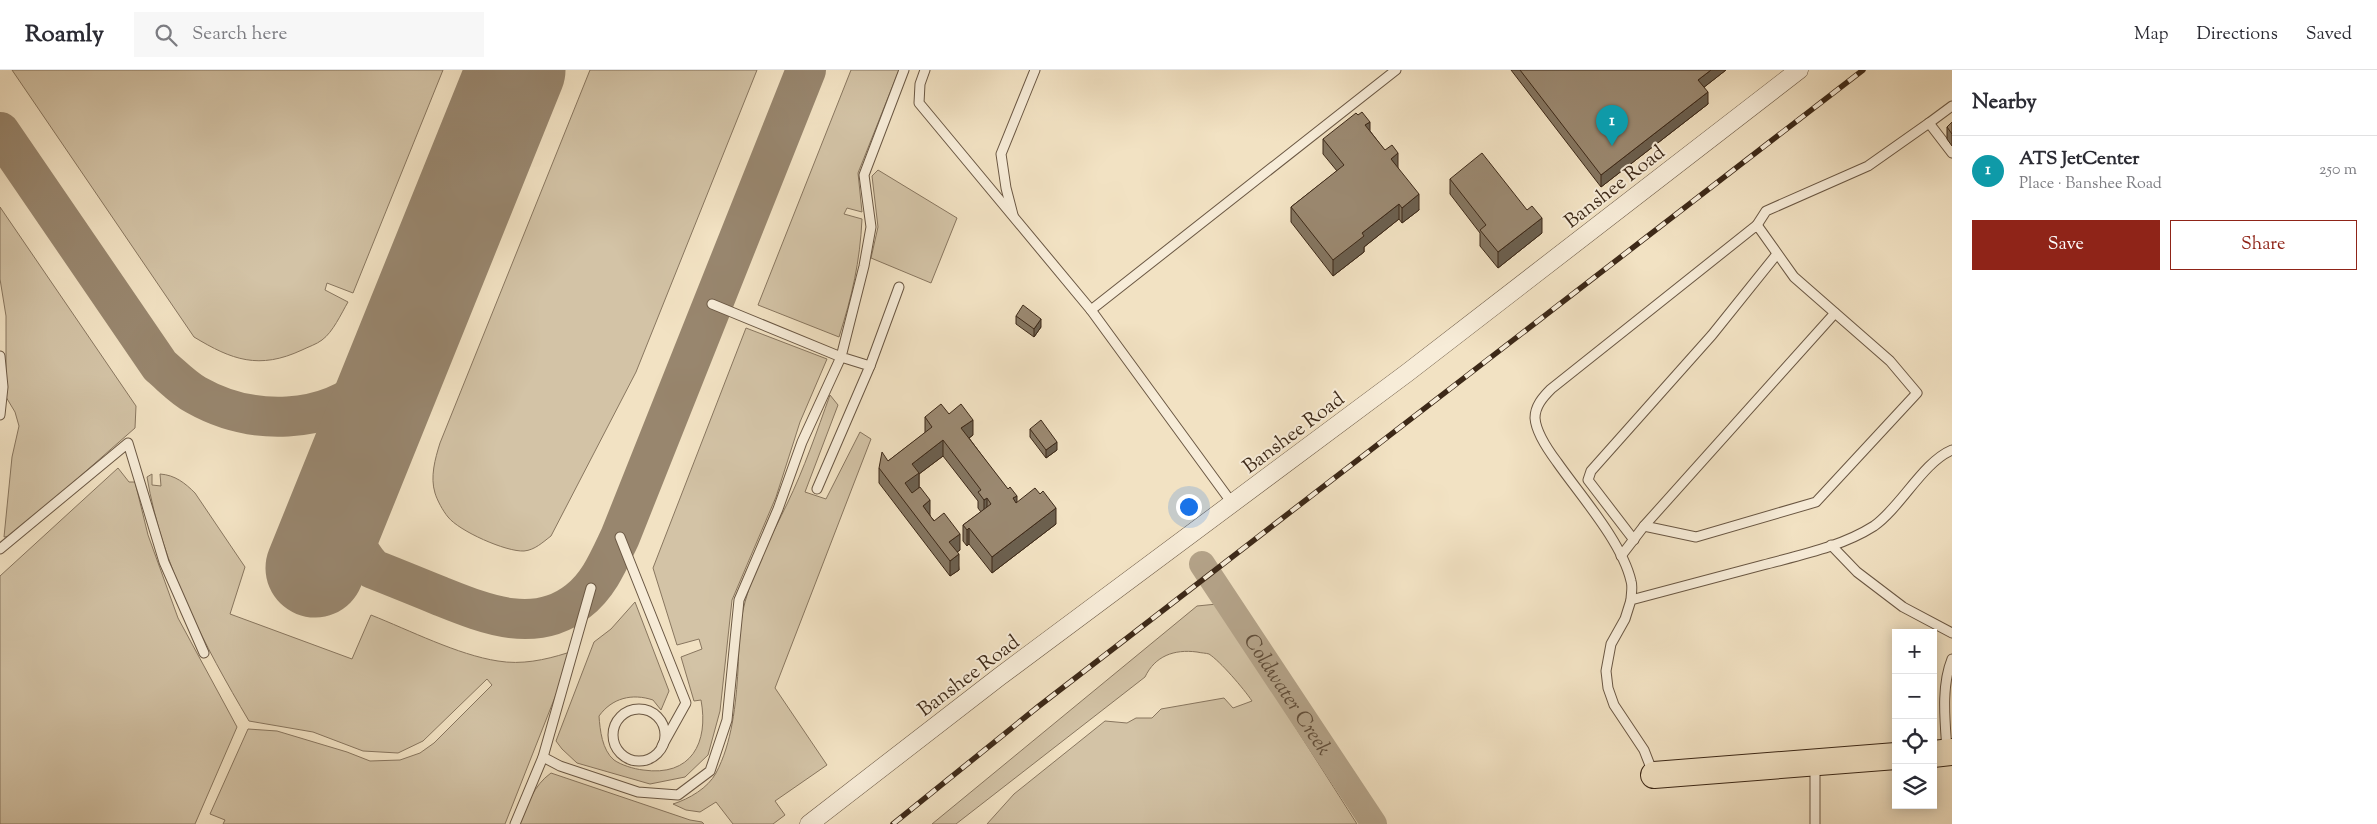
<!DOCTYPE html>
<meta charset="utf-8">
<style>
:root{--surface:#fff;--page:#f7f7f7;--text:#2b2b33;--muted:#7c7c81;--line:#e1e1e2;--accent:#8f2418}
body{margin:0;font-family:"Sorts Mill Goudy",serif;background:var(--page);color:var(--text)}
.controls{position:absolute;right:15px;bottom:15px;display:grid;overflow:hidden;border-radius:0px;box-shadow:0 2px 12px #0003}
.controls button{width:45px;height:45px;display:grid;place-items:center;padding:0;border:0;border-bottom:1px solid var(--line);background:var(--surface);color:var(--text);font:25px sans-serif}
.you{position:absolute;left:1188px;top:436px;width:18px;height:18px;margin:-12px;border:4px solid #fff;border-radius:50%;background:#1a73e8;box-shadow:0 0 0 8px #1a73e833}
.badge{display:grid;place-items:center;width:32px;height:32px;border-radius:50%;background:var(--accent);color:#fff;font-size:16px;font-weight:700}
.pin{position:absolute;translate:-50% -41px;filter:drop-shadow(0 1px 2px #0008)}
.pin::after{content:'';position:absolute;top:26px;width:18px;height:15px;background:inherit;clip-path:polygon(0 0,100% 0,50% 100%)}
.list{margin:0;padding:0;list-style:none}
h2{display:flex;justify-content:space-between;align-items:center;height:65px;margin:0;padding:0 20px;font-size:21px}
h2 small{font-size:16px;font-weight:400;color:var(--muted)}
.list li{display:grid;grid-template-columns:32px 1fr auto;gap:15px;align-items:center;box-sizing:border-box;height:70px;padding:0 20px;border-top:1px solid var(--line)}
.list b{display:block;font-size:19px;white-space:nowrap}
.list p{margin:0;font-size:16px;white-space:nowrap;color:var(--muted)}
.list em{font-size:16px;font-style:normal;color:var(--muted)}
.actions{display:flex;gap:10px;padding:15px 20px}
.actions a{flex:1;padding:11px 0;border:1px solid var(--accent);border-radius:0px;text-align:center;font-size:18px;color:var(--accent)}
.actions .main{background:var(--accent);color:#fff}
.icon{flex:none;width:28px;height:28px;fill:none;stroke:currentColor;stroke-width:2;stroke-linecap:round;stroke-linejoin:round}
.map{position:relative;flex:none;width:1952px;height:754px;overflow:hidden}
header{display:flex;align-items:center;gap:30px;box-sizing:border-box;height:70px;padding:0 25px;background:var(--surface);border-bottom:1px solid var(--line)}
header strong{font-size:24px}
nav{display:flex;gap:28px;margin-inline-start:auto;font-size:18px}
.search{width:350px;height:45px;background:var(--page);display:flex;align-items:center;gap:12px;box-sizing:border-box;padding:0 18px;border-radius:0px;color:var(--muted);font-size:19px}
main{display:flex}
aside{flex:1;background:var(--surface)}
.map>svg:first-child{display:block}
.green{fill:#d3c3a6;stroke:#88765f}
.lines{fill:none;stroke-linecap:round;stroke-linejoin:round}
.river{stroke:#b4a389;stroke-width:26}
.taxiway{stroke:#98866e;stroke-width:40}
.runway{stroke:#98866e;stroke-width:99}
.lane-casing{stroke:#6a5743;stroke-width:11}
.street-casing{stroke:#6a5743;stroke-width:19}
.primary-casing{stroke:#3d2918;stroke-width:28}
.lane{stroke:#f7ecd8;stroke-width:9}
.street{stroke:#f7ecd8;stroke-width:18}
.primary{stroke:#f2e2c3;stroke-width:26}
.rail-casing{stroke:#3d2918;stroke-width:5.5}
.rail{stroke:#f7ecd8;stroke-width:4;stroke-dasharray:11;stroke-linecap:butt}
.wall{fill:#857661;stroke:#3d2918}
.shaded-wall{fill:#6c604f;stroke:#3d2918}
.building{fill:#9b8971;stroke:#3d2918}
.labels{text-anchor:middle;stroke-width:4;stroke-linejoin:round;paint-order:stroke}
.street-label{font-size:20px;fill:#3d2918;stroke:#f7ecd8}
.water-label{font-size:21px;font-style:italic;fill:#614e3a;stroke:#f7ecd8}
</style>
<header>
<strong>Roamly</strong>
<div class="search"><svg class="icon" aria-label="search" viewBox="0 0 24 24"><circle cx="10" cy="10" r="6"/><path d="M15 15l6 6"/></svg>Search here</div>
<nav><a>Map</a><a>Directions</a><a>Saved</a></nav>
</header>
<main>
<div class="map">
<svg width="1952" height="754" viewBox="0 0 1952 754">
<rect width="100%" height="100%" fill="#f2e2c3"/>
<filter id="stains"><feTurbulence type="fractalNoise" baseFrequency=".004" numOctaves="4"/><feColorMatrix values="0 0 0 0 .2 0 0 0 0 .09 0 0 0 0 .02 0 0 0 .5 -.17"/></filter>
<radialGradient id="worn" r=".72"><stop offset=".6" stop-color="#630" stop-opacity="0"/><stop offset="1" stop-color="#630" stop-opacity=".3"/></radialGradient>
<g class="green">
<path d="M 12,0 L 443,0 L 353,223 L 327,213 L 325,220 L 348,232 C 341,244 333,262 322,270 C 317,274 308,277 302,280 C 259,300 232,290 194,267 Z"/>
<path d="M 590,0 L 757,0 L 636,302 L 551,466 C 543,472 535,480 524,481 C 506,482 459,461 448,447 C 443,441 437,430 435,423 C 430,407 435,389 440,373 Z"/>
<path d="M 851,0 L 899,0 L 858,103 L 862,142 L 847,138 L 844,144 L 862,149 C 860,192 852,226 839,267 L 758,235 Z"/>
<polygon points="878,100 957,148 931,213 871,188 878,157 872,106"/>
<polygon points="0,137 136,336 135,358 12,466 4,467 12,387 19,356 15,342 6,327 6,246 0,209"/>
<path d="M 746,258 L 827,289 L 800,352 L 776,427 L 732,530 L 720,641 L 708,685 L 685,707 L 650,714 L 577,693 L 562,679 L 556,671 L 594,572 L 611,559 L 635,532 L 669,621 L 661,640 L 653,630 C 632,623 612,628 599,646 C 600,660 602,680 614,690 C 621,695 634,699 643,700 C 691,707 709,673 701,630 L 694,631 L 681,587 L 702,579 L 699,569 L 677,575 L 653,498 Z"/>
<path d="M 830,325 L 838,335 L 805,422 L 826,429 L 860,362 L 871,369 L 775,618 L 827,695 L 775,731 L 785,745 L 773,754 L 733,754 L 716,732 L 700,742 L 686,740 L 673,734 C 689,729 708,718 716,703 C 732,673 736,634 738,600 C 739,577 739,554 745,532 C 754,498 772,465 787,434 C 804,399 817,361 830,325 Z"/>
<polygon points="118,398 129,412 135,412 148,465 178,548 237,657 195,754 0,754 0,506"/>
<path d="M 152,404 L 152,415 L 161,416 L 160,404 C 175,405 185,413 195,423 L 245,497 L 230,544 L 352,589 L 371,545 C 409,560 458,585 498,591 C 521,595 545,590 567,583 L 570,585 L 570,589 L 505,754 L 223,754 L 225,750 L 210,744 L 248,659 L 277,661 L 347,682 L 370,691 L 400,690 L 420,683 L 434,673 L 492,615 L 487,609 L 423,671 L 398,683 L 363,681 L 313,662 L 249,651 C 204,575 162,496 147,407 Z"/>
<path d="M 1217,534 L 1357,754 L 987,754 L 1014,724 L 1105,651 L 1127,653 L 1136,648 L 1152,648 L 1161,639 L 1224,628 L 1233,638 L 1252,631 C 1244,619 1220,591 1209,584 C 1206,583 1201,583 1197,582 C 1174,579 1155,586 1145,607 L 956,754 L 932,754 L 1197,536 Z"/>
<path d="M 551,703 L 690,750 L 702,752 L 704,754 L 519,754 C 528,734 533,716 551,703 Z"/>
</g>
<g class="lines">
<path class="river" id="s1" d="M 1202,494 L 1374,754"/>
<g class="taxiway">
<path d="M 0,62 L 160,296 C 172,306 183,318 196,325 C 251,356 326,356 373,311 C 390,295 402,274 414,256"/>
<path d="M 345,425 C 347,454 353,478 373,499 C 396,508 418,517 440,526 C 485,544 535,565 578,531 C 599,515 609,490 620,467 L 806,0"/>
</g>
<polyline class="runway" points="315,498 516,0"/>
<defs>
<g id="lane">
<polyline points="925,0 920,14 919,33 1091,240"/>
<polyline points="1929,53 1952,36"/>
<polyline points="1013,145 1006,118 1001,84 1035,0"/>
<polyline points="1757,155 1766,141 1868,96 1929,53 1952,83"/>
<polyline points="0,286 3,317 0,345"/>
<polyline points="870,296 899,217"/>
<polyline points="817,419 870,296 841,287 864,196 871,157 864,105 904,0"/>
<polyline points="1232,433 1091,240 1396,0"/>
<polyline points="620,467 686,633 662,676"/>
<polyline points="1634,470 1588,410 1591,401 1712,265 1777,184"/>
<polyline points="1831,475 1857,502 1903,537 1952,563"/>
<polyline points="0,479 128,373 164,492 204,583"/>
<polyline points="1621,486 1644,456 1835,243"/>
<path d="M 1631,530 C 1631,524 1633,517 1631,511 C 1622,472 1580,425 1557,392 C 1548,380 1536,363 1535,348 C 1535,336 1543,327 1551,319 L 1757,155 L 1794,207 L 1890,291 L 1917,323 L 1816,432 L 1696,467 L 1644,456"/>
<circle cx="639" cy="665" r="26"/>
<path d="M 1947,680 C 1945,651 1941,616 1952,589"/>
<polyline points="543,687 560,696 638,722 678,725 710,701 727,650 739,530 778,439 802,372 841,287 712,234"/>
<polyline points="1815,695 1815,754"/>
<path d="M 1653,703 L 1644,680 L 1614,635 L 1608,618 L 1606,601 L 1611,574 L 1625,549 L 1631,530 C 1675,518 1719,507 1763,495 C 1800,485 1841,477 1874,456 C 1901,437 1923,392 1952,380"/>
<polyline points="515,754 543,687 591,518"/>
</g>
<polyline id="street" points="809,754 999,607 1407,303 1799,0"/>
<g id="primary">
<polyline points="1933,684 1952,682"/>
<polyline points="1654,705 1896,686"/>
</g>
</defs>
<use href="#lane" class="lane-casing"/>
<use href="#street" class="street-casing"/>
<use href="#primary" class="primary-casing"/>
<use href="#lane" class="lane"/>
<use href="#street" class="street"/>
<use href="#primary" class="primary"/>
<defs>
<polyline id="rail" points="893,754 1039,636 1863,0"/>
</defs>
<use href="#rail" class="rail-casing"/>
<use href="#rail" class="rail"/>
</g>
<g class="wall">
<polygon points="1511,0 1726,0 1704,17 1708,34 1601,117"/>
<polygon points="1952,52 1952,76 1947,69 1947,57"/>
<polygon points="1370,61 1398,98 1419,140 1402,153 1399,149 1364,177 1364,182 1333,206 1291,152 1291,137 1337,101 1323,84 1323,69"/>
<polygon points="1450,109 1542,163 1498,198 1480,176 1480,163 1450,124"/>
<polygon points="1016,246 1041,257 1034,267 1016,254"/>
<polygon points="949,344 973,365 969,368 1017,433 1056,454 992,503 969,474 967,476 963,471 963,455 981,442 978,438 978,431 943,386 919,404 919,418 930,446 960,480 957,482 959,500 950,506 879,413 879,398 925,363 925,347"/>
<polygon points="1030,359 1057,380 1046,388 1030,367"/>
</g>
<g class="shaded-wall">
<polygon points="1711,0 1726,0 1698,22 1698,10"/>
<polygon points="1708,22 1708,34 1601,117 1601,105"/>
<polygon points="1370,52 1370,67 1365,55"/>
<polygon points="1398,83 1398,99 1391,89"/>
<polygon points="1419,124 1419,140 1402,153 1402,138"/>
<polygon points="1399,134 1399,149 1364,177 1364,182 1333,206 1333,190 1362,163"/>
<polygon points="1542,148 1542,163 1498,198 1498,182"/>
<polygon points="1041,249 1041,257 1034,267 1034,259"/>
<polygon points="973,350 973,365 961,374 961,358"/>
<polygon points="943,370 943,386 919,404 919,418 905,429 905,413 912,394"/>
<polygon points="1057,372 1057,380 1046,388 1046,380"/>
<polygon points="1017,426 1017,441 1013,428"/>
<polygon points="987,428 987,444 984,446 984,430"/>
<polygon points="930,430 930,446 923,436"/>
<polygon points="1056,438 1056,454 992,503 992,487"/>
<polygon points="969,458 969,474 967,476 967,460"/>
<polygon points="960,464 960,480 949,488 949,472"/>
<polygon points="959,484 959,500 950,506 950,491"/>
</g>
<g class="building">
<polygon points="1520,0 1711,0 1698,10 1708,22 1601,105"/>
<polygon points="1362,42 1370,52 1365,55 1385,80 1392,75 1398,83 1391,89 1419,124 1402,138 1399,134 1362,163 1364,166 1333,190 1291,137 1344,95 1323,69 1356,43 1358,45"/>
<polygon points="1952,52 1952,64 1947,57"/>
<polygon points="1482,83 1527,140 1532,136 1542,148 1498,182 1480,160 1486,155 1450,109"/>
<polygon points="1023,235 1041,249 1034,259 1016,246"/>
<polygon points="941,334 949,344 961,334 973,350 961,358 1008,419 1010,417 1017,426 1013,428 1016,433 1035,418 1040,424 1043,421 1056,438 992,487 969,458 967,460 963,455 991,434 987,428 984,430 978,422 981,420 943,370 912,394 919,403 905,413 912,423 920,417 930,430 923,436 934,451 944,443 960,464 949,472 959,484 950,491 879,398 882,382 888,391 932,357 925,347"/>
<polygon points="1041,350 1057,372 1046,380 1030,359"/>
</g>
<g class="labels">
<g class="street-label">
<text transform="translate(1614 116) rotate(-38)" y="7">Banshee Road</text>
<text transform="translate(1293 362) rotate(-37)" y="7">Banshee Road</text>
<text transform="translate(968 605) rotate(-37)" y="7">Banshee Road</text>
</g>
<g class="water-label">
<text dy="7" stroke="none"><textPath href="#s1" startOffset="156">Coldwater Creek</textPath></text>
</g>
</g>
<rect width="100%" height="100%" filter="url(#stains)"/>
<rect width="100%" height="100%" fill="url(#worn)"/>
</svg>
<div class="controls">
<button>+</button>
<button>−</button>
<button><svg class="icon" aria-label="locate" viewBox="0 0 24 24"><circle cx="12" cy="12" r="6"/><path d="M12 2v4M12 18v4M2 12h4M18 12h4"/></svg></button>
<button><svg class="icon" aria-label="layers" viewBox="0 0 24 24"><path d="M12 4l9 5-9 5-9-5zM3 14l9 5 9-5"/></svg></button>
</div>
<div class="you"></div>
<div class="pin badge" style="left:1612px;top:76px;background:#0f9aa8">1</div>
</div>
<aside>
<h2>Nearby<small></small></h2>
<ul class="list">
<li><span class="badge" style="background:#0f9aa8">1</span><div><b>ATS JetCenter</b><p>Place · Banshee Road</p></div><em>250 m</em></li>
</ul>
<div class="actions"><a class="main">Save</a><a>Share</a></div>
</aside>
</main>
